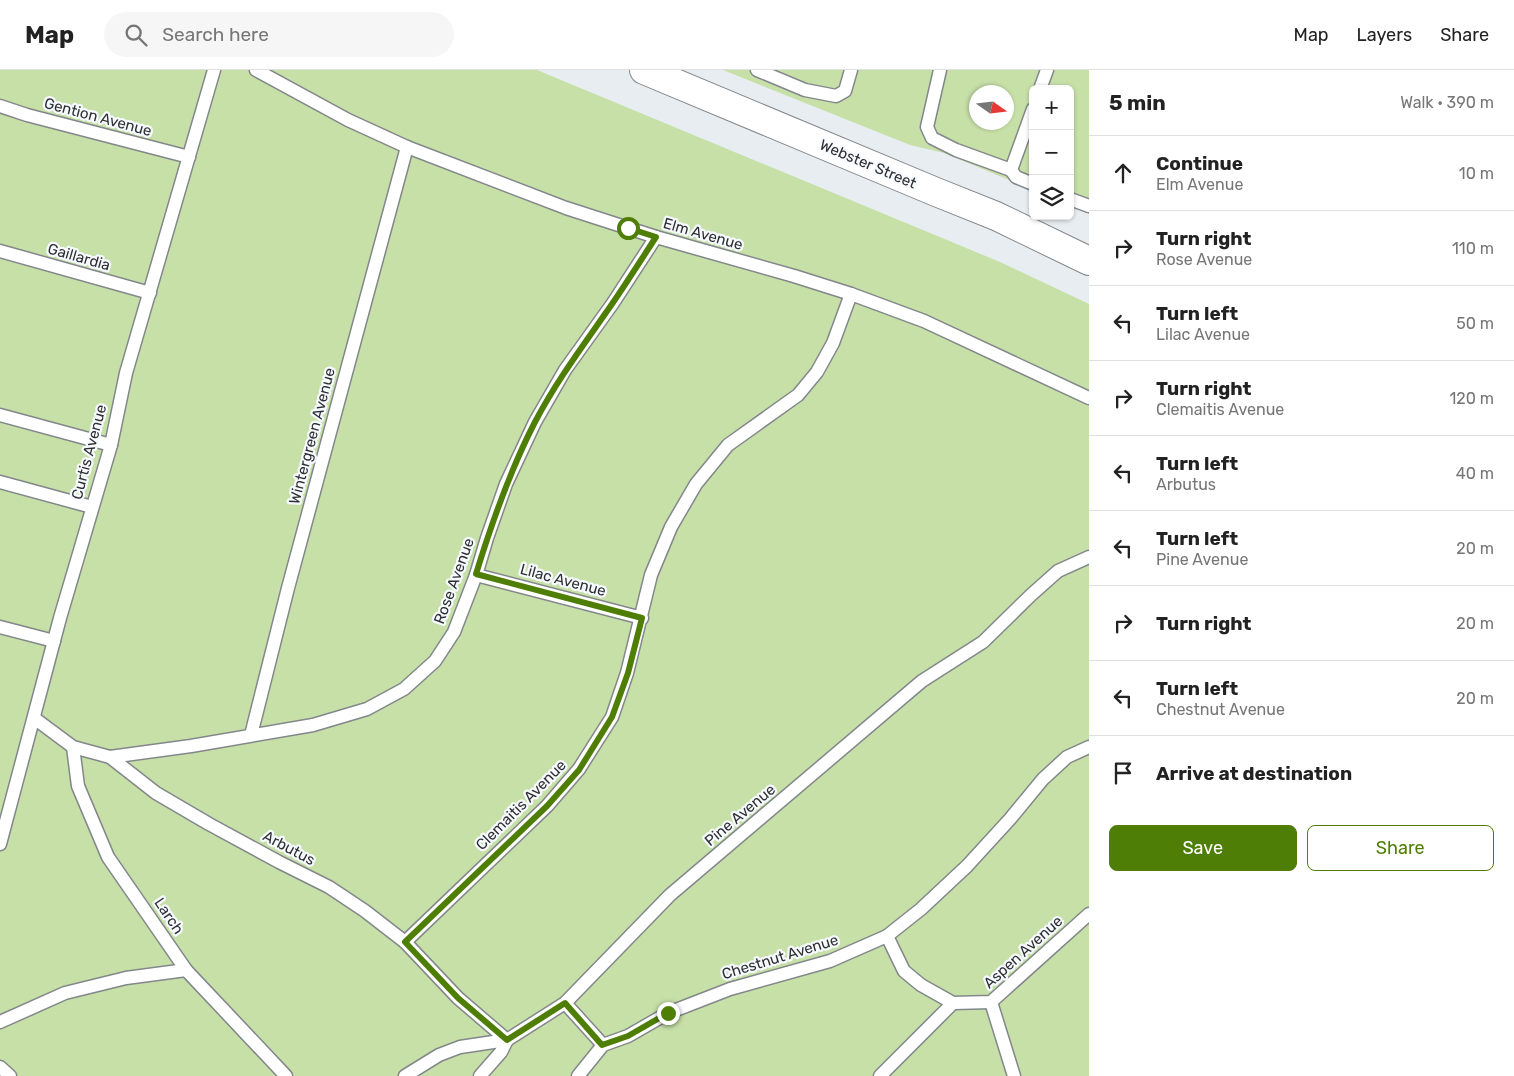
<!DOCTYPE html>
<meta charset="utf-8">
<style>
:root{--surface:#fff;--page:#f6f6f6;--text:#222;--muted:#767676;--line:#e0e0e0;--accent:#4f7e07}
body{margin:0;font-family:Rubik,sans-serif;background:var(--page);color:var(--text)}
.controls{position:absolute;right:15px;top:15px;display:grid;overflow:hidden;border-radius:8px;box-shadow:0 1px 4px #0004}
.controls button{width:45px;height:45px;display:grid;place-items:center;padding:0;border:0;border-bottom:1px solid var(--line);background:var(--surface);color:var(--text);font:25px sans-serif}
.compass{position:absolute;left:969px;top:15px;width:45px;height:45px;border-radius:50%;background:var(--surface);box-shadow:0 1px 4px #0004;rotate:104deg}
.stop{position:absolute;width:15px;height:15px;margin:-11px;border:4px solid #4f7e07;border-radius:50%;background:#fff}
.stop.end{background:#4f7e07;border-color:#fff;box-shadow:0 1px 5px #0008}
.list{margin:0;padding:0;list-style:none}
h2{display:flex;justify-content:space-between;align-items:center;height:65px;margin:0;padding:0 20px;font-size:21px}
h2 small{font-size:16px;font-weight:400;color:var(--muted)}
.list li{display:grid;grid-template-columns:32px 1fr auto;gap:15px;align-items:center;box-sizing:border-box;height:75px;padding:0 20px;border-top:1px solid var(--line)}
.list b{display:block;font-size:19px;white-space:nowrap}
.list p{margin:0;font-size:16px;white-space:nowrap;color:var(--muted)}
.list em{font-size:16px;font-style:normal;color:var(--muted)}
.actions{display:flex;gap:10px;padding:15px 20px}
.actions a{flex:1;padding:11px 0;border:1px solid var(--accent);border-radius:8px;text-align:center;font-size:18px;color:var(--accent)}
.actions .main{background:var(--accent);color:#fff}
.icon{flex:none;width:28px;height:28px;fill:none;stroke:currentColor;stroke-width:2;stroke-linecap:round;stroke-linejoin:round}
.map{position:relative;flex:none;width:1089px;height:1006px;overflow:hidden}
header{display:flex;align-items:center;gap:30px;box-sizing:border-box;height:70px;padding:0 25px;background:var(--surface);border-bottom:1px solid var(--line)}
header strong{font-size:24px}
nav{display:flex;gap:28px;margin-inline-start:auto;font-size:18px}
.search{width:350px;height:45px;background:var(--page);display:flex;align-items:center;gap:12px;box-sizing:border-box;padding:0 18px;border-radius:28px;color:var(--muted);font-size:19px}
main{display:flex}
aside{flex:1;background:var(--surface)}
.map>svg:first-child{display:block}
.green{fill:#c7e0a8;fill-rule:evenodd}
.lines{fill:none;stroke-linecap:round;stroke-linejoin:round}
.service-casing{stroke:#83878b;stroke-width:15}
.secondary-casing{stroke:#83878b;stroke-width:30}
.service{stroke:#fff;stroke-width:12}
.secondary{stroke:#fff;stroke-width:28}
.route{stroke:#4f7e07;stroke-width:6}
.labels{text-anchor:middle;stroke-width:4.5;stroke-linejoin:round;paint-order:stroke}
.street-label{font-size:15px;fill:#2e2f31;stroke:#f6faff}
</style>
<header>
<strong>Map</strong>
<div class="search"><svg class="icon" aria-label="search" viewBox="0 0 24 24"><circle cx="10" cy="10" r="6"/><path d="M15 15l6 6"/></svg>Search here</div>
<nav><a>Map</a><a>Layers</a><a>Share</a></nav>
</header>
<main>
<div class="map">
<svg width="1089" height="1006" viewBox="0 0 1089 1006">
<rect width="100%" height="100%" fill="#e8edf1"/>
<g class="green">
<polygon points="0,0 537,0 1000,192 1089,234 1089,1006 0,1006"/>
<path d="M 723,0 L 1089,0 L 1089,144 L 1070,136 L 1070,19 L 1033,19 L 1033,120 L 944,83 L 910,75 ZM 976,22 L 1006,22 L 1006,52 L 976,52 Z"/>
</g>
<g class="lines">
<defs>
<g id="service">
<polyline points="256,0 348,50 407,77 566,138 656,167 794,206 851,224 924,251 1089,328"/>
<polyline points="757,0 805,20 836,26 845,21 851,0"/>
<polyline points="940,0 927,57 932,68 956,80 1011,100 1033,39"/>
<polyline points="1040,19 1047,0"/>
<polyline points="0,36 27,45 189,87"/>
<polyline points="1011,100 1016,107 1033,114"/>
<polyline points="1070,129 1089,136"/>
<polyline points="0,181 150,223"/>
<polyline points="0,345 111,375"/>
<polyline points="0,412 92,437"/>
<polyline points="476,505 642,548"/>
<polyline points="0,557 54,571"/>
<polyline points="34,648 73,677 110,687 156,723 209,754 279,792 329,817 365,841 405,872 458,928 507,970 501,982 480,1006"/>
<polyline points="251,665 288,518 407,77"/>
<polyline points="73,677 78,716 108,787 186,900 286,1006"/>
<polyline points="110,687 191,676 313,655 367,639 404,619 435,591 454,562 476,505 487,468 506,414 535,352 565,300 613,233 656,167"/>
<polyline points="0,774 60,548 111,375 126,303 214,0"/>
<polyline points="887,866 904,901 921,915 953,933 991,932 1089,844"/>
<polyline points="405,872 547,736 579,699 612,647 627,603 651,505 671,457 696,414 728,375 798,325 817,302 833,273 851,224"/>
<polyline points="991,932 1014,1006"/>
<polyline points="565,933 603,975"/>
<polyline points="0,952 65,923 126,908 186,900"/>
<polyline points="0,997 10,1006"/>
<polyline points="405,1006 439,985 460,977 507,970 565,933 670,825 922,611 983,572 1031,525 1058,501 1089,487"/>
<polyline points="578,1006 603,975 628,966 668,943 730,919 830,891 887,866 921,839 967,796 1010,749 1043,709 1067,687 1089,677"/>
<polyline points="880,1006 953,933"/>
</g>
<polyline id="secondary" points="644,0 936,122 996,146 1089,191"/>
</defs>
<use href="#service" class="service-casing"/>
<use href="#secondary" class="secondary-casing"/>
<use href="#service" class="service"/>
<use href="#secondary" class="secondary"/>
</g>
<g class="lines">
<path class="route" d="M 628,158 L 656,167 C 641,190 627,212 612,234 C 585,273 557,310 535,352 C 510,400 492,452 476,504 L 642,548 L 628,603 L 612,647 L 579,700 L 547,736 L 405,872 L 458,928 L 507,970 L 565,933 L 602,975 L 628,966 L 668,943"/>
</g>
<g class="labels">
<g class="street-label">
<text transform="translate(98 47) rotate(15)" y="5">Gention Avenue</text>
<text transform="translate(868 94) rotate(23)" y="5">Webster Street</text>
<text transform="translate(703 164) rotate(16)" y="5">Elm Avenue</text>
<text transform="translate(79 187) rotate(16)" y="5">Gaillardia</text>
<text transform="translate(312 366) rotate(-75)" y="5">Wintergreen Avenue</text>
<text transform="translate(89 382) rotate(-75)" y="5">Curtis Avenue</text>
<text transform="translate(563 510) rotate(15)" y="5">Lilac Avenue</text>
<text transform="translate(454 511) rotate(-70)" y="5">Rose Avenue</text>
<text transform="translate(521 735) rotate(-45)" y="5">Clemaitis Avenue</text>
<text transform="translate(740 745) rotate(-40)" y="5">Pine Avenue</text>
<text transform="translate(289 778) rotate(28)" y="5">Arbutus</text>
<text transform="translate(169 846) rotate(56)" y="5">Larch</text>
<text transform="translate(1023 882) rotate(-42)" y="5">Aspen Avenue</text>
<text transform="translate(780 887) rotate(-17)" y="5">Chestnut Avenue</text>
</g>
</g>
</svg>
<div class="controls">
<button>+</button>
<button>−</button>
<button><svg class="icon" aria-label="layers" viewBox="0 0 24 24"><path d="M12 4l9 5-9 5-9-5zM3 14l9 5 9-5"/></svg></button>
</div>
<svg class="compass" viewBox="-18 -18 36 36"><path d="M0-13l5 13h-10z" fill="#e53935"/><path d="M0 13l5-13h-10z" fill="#767676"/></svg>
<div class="stop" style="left:628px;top:158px"></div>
<div class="stop end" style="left:668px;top:943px"></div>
</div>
<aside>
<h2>5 min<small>Walk · 390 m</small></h2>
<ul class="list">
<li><svg class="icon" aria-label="ahead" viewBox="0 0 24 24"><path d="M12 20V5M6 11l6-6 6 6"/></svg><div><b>Continue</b><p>Elm Avenue</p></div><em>10 m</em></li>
<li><svg class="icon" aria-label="right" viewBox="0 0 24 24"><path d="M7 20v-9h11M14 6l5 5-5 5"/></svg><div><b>Turn right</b><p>Rose Avenue</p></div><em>110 m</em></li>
<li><svg class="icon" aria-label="left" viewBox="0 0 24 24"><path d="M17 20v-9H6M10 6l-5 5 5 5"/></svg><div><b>Turn left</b><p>Lilac Avenue</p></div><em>50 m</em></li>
<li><svg class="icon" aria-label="right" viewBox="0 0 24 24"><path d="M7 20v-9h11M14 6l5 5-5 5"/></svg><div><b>Turn right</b><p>Clemaitis Avenue</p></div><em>120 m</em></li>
<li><svg class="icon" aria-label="left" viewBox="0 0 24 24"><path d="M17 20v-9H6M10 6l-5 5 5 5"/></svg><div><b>Turn left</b><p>Arbutus</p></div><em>40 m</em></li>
<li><svg class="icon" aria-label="left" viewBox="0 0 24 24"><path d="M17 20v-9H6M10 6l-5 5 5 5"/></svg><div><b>Turn left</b><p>Pine Avenue</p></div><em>20 m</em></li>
<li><svg class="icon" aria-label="right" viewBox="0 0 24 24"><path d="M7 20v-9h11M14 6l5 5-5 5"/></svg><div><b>Turn right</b></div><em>20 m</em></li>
<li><svg class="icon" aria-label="left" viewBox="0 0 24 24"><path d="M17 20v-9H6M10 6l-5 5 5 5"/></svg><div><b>Turn left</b><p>Chestnut Avenue</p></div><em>20 m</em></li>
<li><svg class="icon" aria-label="arrive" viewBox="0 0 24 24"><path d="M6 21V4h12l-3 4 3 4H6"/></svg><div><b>Arrive at destination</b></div></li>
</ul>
<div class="actions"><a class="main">Save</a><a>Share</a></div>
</aside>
</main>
